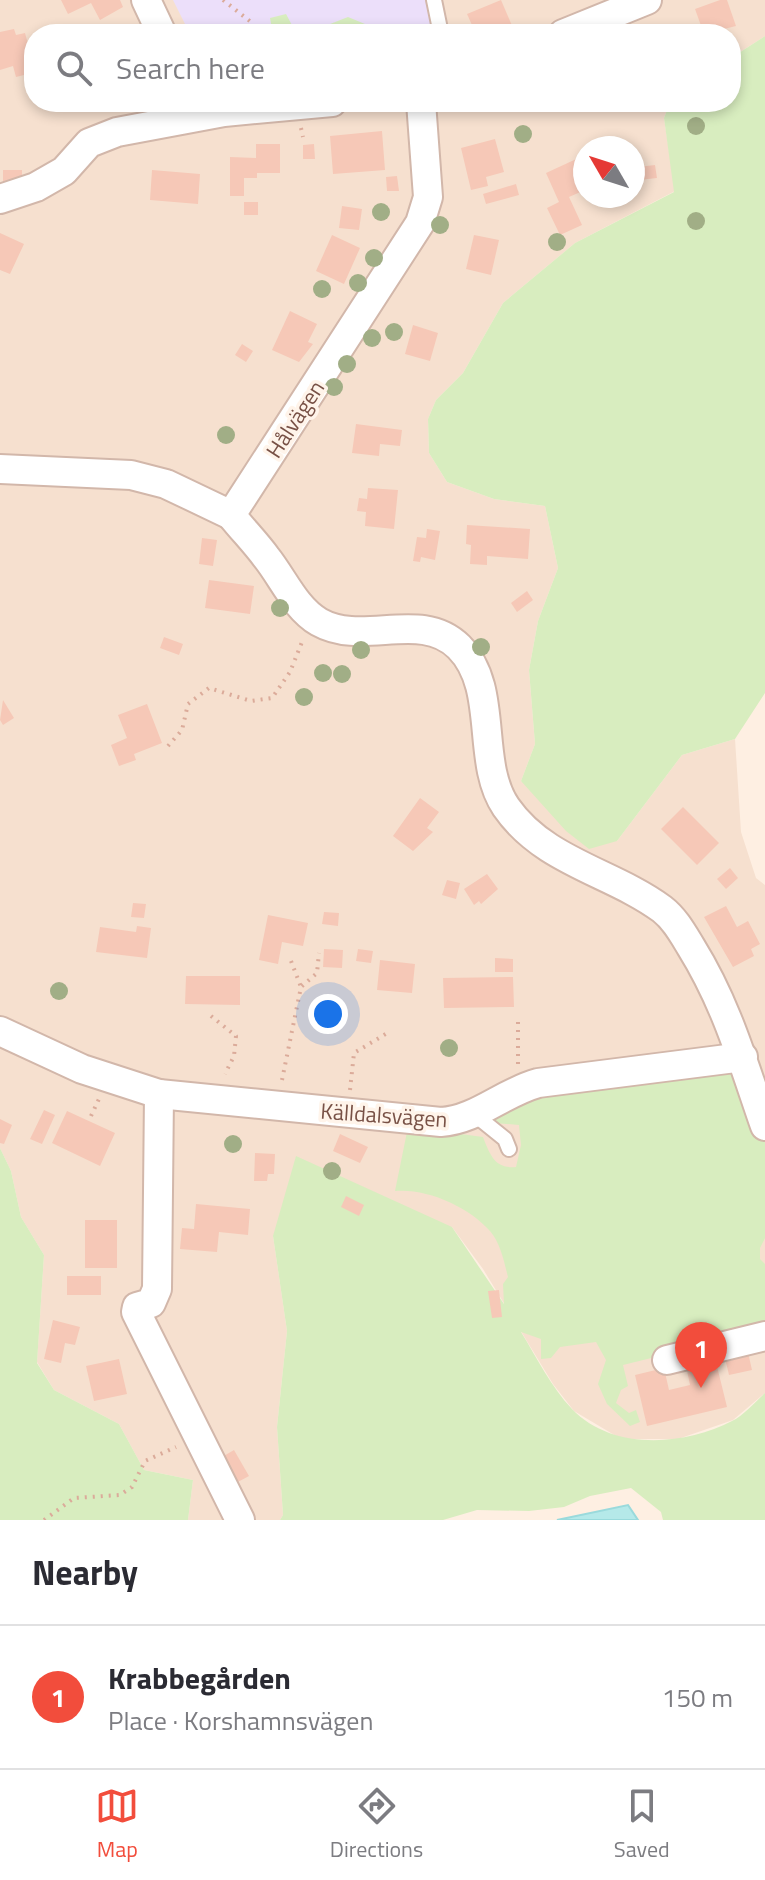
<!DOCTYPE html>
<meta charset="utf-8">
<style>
:root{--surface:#fff;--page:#f2f2f3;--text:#2b2b33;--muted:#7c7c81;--line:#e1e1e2;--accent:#f24d3c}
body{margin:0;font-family:"Titillium Web",sans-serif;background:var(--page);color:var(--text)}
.compass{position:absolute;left:573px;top:136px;width:72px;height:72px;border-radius:50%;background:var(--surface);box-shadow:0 4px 12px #0003;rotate:309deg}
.you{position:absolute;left:328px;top:1014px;width:28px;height:28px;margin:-20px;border:6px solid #fff;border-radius:50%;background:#1a73e8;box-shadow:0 0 0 12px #1a73e833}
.badge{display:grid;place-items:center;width:52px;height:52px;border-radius:50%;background:var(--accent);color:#fff;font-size:26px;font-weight:700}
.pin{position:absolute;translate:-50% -66px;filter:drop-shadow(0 2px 4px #0008)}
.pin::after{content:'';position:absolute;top:42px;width:28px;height:24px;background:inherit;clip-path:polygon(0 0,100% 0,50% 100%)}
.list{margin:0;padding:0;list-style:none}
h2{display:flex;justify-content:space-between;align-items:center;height:104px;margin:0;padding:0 32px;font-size:34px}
h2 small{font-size:26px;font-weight:400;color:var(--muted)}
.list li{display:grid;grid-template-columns:52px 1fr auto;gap:24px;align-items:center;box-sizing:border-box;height:144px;padding:0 32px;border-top:2px solid var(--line)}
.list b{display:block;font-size:30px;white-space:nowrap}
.list p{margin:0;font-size:26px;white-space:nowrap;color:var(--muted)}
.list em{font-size:26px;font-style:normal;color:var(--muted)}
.icon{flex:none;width:44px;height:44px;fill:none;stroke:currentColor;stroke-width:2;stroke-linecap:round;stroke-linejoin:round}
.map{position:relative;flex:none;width:765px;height:1520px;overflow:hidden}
.search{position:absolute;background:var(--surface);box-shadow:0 4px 12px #0003;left:24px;right:24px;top:24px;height:88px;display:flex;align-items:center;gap:20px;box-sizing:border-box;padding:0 28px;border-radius:32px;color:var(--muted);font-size:30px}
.sheet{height:248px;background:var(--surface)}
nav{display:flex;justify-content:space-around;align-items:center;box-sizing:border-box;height:112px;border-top:2px solid var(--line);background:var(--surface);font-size:22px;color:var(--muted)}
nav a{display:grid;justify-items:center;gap:4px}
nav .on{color:var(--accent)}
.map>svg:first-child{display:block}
.residential{fill:#f6e0cf;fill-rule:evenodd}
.education{fill:#ecdffa}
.green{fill:#d8edbf}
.water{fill:#b5e9e9;stroke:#9adadc;stroke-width:2}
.building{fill:#f6c8b7}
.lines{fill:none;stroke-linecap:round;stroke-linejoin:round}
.service-casing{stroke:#d2b7aa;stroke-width:18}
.minor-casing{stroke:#d2b7aa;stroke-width:32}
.path{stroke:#dbab9a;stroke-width:4;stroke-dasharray:2 6;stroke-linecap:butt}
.service{stroke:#fff;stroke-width:14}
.minor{stroke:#fff;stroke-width:28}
.tree{fill:#a1ae86}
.labels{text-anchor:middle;stroke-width:7;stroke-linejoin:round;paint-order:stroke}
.street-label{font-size:22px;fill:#785146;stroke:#fff4ea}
</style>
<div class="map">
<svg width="765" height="1520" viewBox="0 0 765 1520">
<rect width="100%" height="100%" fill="#feefe2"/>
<path class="residential" d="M 0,0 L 765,0 L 765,36 L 731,58 L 731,34 L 34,34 L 34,102 L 670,102 L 664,118 L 675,191 L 575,243 L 503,303 L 463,373 L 436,400 L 428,419 L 429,453 L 447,482 L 494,499 L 545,506 L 558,568 L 538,621 L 529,670 L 535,744 L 521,781 L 617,841 L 682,755 L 735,739 L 741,832 L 756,878 L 765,885 L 765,1393 L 733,1420 L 678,1439 L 621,1439 L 574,1411 L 553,1384 L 483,1269 L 452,1227 L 273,1236 L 287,1331 L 277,1427 L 283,1515 L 280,1520 L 188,1520 L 193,1480 L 144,1470 L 119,1424 L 54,1390 L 37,1362 L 44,1255 L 21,1217 L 11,1171 L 0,1148 ZM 585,148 L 633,148 L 633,196 L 585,196 Z"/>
<polygon class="education" points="173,0 428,0 436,34 190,34"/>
<g class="green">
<polygon points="286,14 294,29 325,26 348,17 365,24 369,34 273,34 270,18"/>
<polygon points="765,36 765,693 735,739 682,755 617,841 589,849 566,831 521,781 535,744 529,670 538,621 558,568 545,506 494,499 447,482 429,453 428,419 436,400 463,373 503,303 575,243 674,192 664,118 670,102 731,102 731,58"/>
<path d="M 734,1066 L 765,1135 L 765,1238 L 760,1248 L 760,1259 L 765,1264 L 765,1330 L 623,1365 L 628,1386 L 621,1390 L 616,1403 L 629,1413 L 636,1410 L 640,1422 L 630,1426 L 607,1404 L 598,1384 L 606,1360 L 596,1342 L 560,1347 L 551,1358 L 541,1359 L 541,1339 L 521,1332 C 537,1358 551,1387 572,1409 C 612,1451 684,1446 732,1421 C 744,1415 755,1402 765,1393 L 765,1520 L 663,1520 L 661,1512 L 631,1488 L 590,1496 L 564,1507 L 529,1511 L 477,1510 L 443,1520 L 280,1520 L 283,1515 L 277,1427 L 287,1331 L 273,1236 L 296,1156 L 452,1227 L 504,1304 L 503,1284 L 508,1277 C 504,1262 501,1244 490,1231 C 469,1207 427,1188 395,1191 L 408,1127 L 483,1137 C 490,1155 495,1169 516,1167 L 521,1145 L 519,1125 L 494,1123 L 484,1117 L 504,1099 Z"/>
<polygon points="0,1148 11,1171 21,1217 44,1255 37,1363 54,1390 119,1424 144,1470 193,1480 188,1520 0,1520"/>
</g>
<polygon class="water" points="628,1505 638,1520 557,1520"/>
<g class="building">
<polygon points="61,0 120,0 123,7 100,20 91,3 68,14"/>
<polygon points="501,0 513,28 500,34 476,34 467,14"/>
<polygon points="720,0 727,0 736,26 704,34 695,9"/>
<polygon points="14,29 16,35 25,33 33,62 26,64 28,74 16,77 13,66 0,70 0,32"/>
<polygon points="382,131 385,170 333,174 330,136"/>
<polygon points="495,139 504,172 486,177 488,186 471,190 461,148"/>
<polygon points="256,144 280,144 280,173 257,173 257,178 244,178 244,196 230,196 230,157 256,158"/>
<polygon points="314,144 315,159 303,159 303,145"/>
<polygon points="585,155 585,190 569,197 582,225 560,235 547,208 559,202 546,173"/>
<polygon points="655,165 657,178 639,180 638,167"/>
<rect x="3" y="170" width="19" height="16"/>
<polygon points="152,170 200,174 198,204 150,200"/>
<polygon points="397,176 399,191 387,191 386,177"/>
<polygon points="516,184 519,195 486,204 483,194"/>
<rect x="244" y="202" width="14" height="13"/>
<polygon points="342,206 362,209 359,230 339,228"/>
<polygon points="0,233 24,244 10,274 0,270"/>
<polygon points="332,235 360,248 344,284 316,271"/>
<polygon points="474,235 499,240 491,275 466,269"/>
<polygon points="290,311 317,324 308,342 313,344 299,362 272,350"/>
<polygon points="413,325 438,333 430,361 405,354"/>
<polygon points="242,344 253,351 246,362 235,355"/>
<polygon points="356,424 402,430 400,446 380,444 379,456 352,453"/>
<polygon points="368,488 398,490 394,529 365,526 366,512 357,511 359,498 367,499"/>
<polygon points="467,525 530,529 528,559 487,556 487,565 470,564 471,545 466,544"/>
<polygon points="427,529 440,531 435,560 421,557 420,562 413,561 417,537 426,538"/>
<polygon points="202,538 217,540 213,566 199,564"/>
<polygon points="209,580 254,586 250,614 205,608"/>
<polygon points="527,591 533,600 517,612 511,603"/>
<polygon points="164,637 183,644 179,655 160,648"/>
<polygon points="3,700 14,718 3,725 0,720"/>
<polygon points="147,704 162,743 134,754 136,760 119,766 111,745 127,738 118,715"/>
<polygon points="420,798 439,812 427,828 433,832 413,851 393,836"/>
<polygon points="683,807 719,843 697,865 661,829"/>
<polygon points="730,868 738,878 726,889 717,879"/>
<polygon points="487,874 498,889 481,904 479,901 474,905 464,889"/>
<polygon points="447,880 460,883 456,899 442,895"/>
<polygon points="133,903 146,904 144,918 131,917"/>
<polygon points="726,906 737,927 748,921 760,944 751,949 754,956 733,967 704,917"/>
<polygon points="324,912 339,913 338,926 322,924"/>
<polygon points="268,915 308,923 303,946 282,942 278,964 259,960"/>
<polygon points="137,926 151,928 147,958 96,952 100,927 136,932"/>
<polygon points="324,949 343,950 342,968 323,967"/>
<polygon points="358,949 373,951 371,963 356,961"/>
<polygon points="495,958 513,959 513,972 495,972"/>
<polygon points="380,960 415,964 412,993 377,990"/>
<polygon points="186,976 240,976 240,1005 185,1004"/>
<polygon points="513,977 514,1007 444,1008 443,978"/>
<polygon points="44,1110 55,1115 42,1144 30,1139"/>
<polygon points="67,1111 115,1133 100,1166 52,1143"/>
<polygon points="0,1119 12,1125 4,1144 0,1143"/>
<polygon points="340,1134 368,1147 360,1163 333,1151"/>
<polygon points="255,1153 275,1154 274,1174 268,1174 267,1181 254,1181"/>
<polygon points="346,1196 364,1205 359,1216 341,1207"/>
<polygon points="196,1204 250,1209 248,1235 219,1232 217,1252 180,1249 182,1228 194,1229"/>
<rect x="85" y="1220" width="32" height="48"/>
<rect x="67" y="1276" width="34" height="19"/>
<polygon points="499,1290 502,1317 492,1318 488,1291"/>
<polygon points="53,1320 80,1327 75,1345 65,1343 61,1363 44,1359"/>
<polygon points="747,1348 752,1370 729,1375 724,1354"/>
<polygon points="714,1354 727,1407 647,1426 635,1375 664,1368 669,1390 690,1385 685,1361"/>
<polygon points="119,1359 127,1394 94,1401 86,1366"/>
<polygon points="234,1450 249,1476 236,1483 222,1457"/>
</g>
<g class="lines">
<defs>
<g id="service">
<polyline points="434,0 441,34"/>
<polyline points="474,1114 505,1139 509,1149"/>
</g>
<g id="minor">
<polyline points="146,0 162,34"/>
<polyline points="563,34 647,0"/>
<polyline points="0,199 36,187 64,171 89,143 117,132 224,112 332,102"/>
<polyline points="0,469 131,475 166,484 231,515 420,223 428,197 421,102"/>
<path d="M 231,515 C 242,529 255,542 266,557 C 283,578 295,608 319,622 C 363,647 421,609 459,647 C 500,688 475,761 506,807 C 544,862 612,872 662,909 C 675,919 683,934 691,947 C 727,1005 743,1063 765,1126"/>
<path d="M 0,1031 L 82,1069 L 159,1094 L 441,1122 C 476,1120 502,1093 538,1083 L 743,1057"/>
<polyline points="159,1094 157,1289 151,1303 137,1307 136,1312 240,1520"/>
<polyline points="667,1360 765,1336"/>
</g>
</defs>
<use href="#service" class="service-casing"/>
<use href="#minor" class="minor-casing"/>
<g class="path">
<polyline points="223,0 251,22"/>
<polyline points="301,128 303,137"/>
<polyline points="168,746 182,730 188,704 209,688 251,701 272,698 290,672 302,642"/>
<polyline points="291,961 301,987"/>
<polyline points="211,1016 236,1036 234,1056 225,1074"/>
<polyline points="518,1064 518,1018"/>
<polyline points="282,1080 301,987 317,973 319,953"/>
<polyline points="350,1090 354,1053 389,1032"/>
<polyline points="91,1116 99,1099"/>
<polyline points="44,1520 74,1498 120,1495 132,1487 145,1461 176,1447"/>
</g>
<use href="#service" class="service"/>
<use href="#minor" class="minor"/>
</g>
<g class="tree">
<circle cx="696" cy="126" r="9"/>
<circle cx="523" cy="134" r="9"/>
<circle cx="381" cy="212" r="9"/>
<circle cx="696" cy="221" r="9"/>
<circle cx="440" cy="225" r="9"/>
<circle cx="557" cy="242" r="9"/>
<circle cx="374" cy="258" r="9"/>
<circle cx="358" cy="283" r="9"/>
<circle cx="322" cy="289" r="9"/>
<circle cx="394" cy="332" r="9"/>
<circle cx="372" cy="338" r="9"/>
<circle cx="347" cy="364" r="9"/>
<circle cx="334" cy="387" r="9"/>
<circle cx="226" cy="435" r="9"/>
<circle cx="280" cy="608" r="9"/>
<circle cx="481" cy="647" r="9"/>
<circle cx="361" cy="650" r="9"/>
<circle cx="323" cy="673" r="9"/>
<circle cx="342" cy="674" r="9"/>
<circle cx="304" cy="697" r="9"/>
<circle cx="59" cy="991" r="9"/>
<circle cx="449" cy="1048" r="9"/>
<circle cx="233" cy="1144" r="9"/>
<circle cx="332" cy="1171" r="9"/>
</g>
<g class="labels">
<g class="street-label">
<text transform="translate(295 419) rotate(-57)" y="8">Hålvägen</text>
<text transform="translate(384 1115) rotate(4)" y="8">Källdalsvägen</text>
</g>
</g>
</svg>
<svg class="compass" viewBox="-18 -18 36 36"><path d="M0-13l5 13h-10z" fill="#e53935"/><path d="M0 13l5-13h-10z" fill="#7c7c81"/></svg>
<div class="you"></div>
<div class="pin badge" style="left:701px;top:1388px">1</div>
<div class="search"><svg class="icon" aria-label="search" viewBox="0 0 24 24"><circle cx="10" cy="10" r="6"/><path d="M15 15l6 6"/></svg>Search here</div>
</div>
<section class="sheet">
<h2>Nearby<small></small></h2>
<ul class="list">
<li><span class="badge">1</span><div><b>Krabbegården</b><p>Place · Korshamnsvägen</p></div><em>150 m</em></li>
</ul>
</section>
<nav>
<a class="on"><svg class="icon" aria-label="map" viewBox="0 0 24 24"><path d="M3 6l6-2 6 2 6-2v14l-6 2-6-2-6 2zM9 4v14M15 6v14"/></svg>Map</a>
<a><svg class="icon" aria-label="directions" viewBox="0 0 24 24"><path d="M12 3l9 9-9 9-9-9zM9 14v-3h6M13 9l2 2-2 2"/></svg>Directions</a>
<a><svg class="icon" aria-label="saved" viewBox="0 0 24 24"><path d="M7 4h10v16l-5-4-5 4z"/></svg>Saved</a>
</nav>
